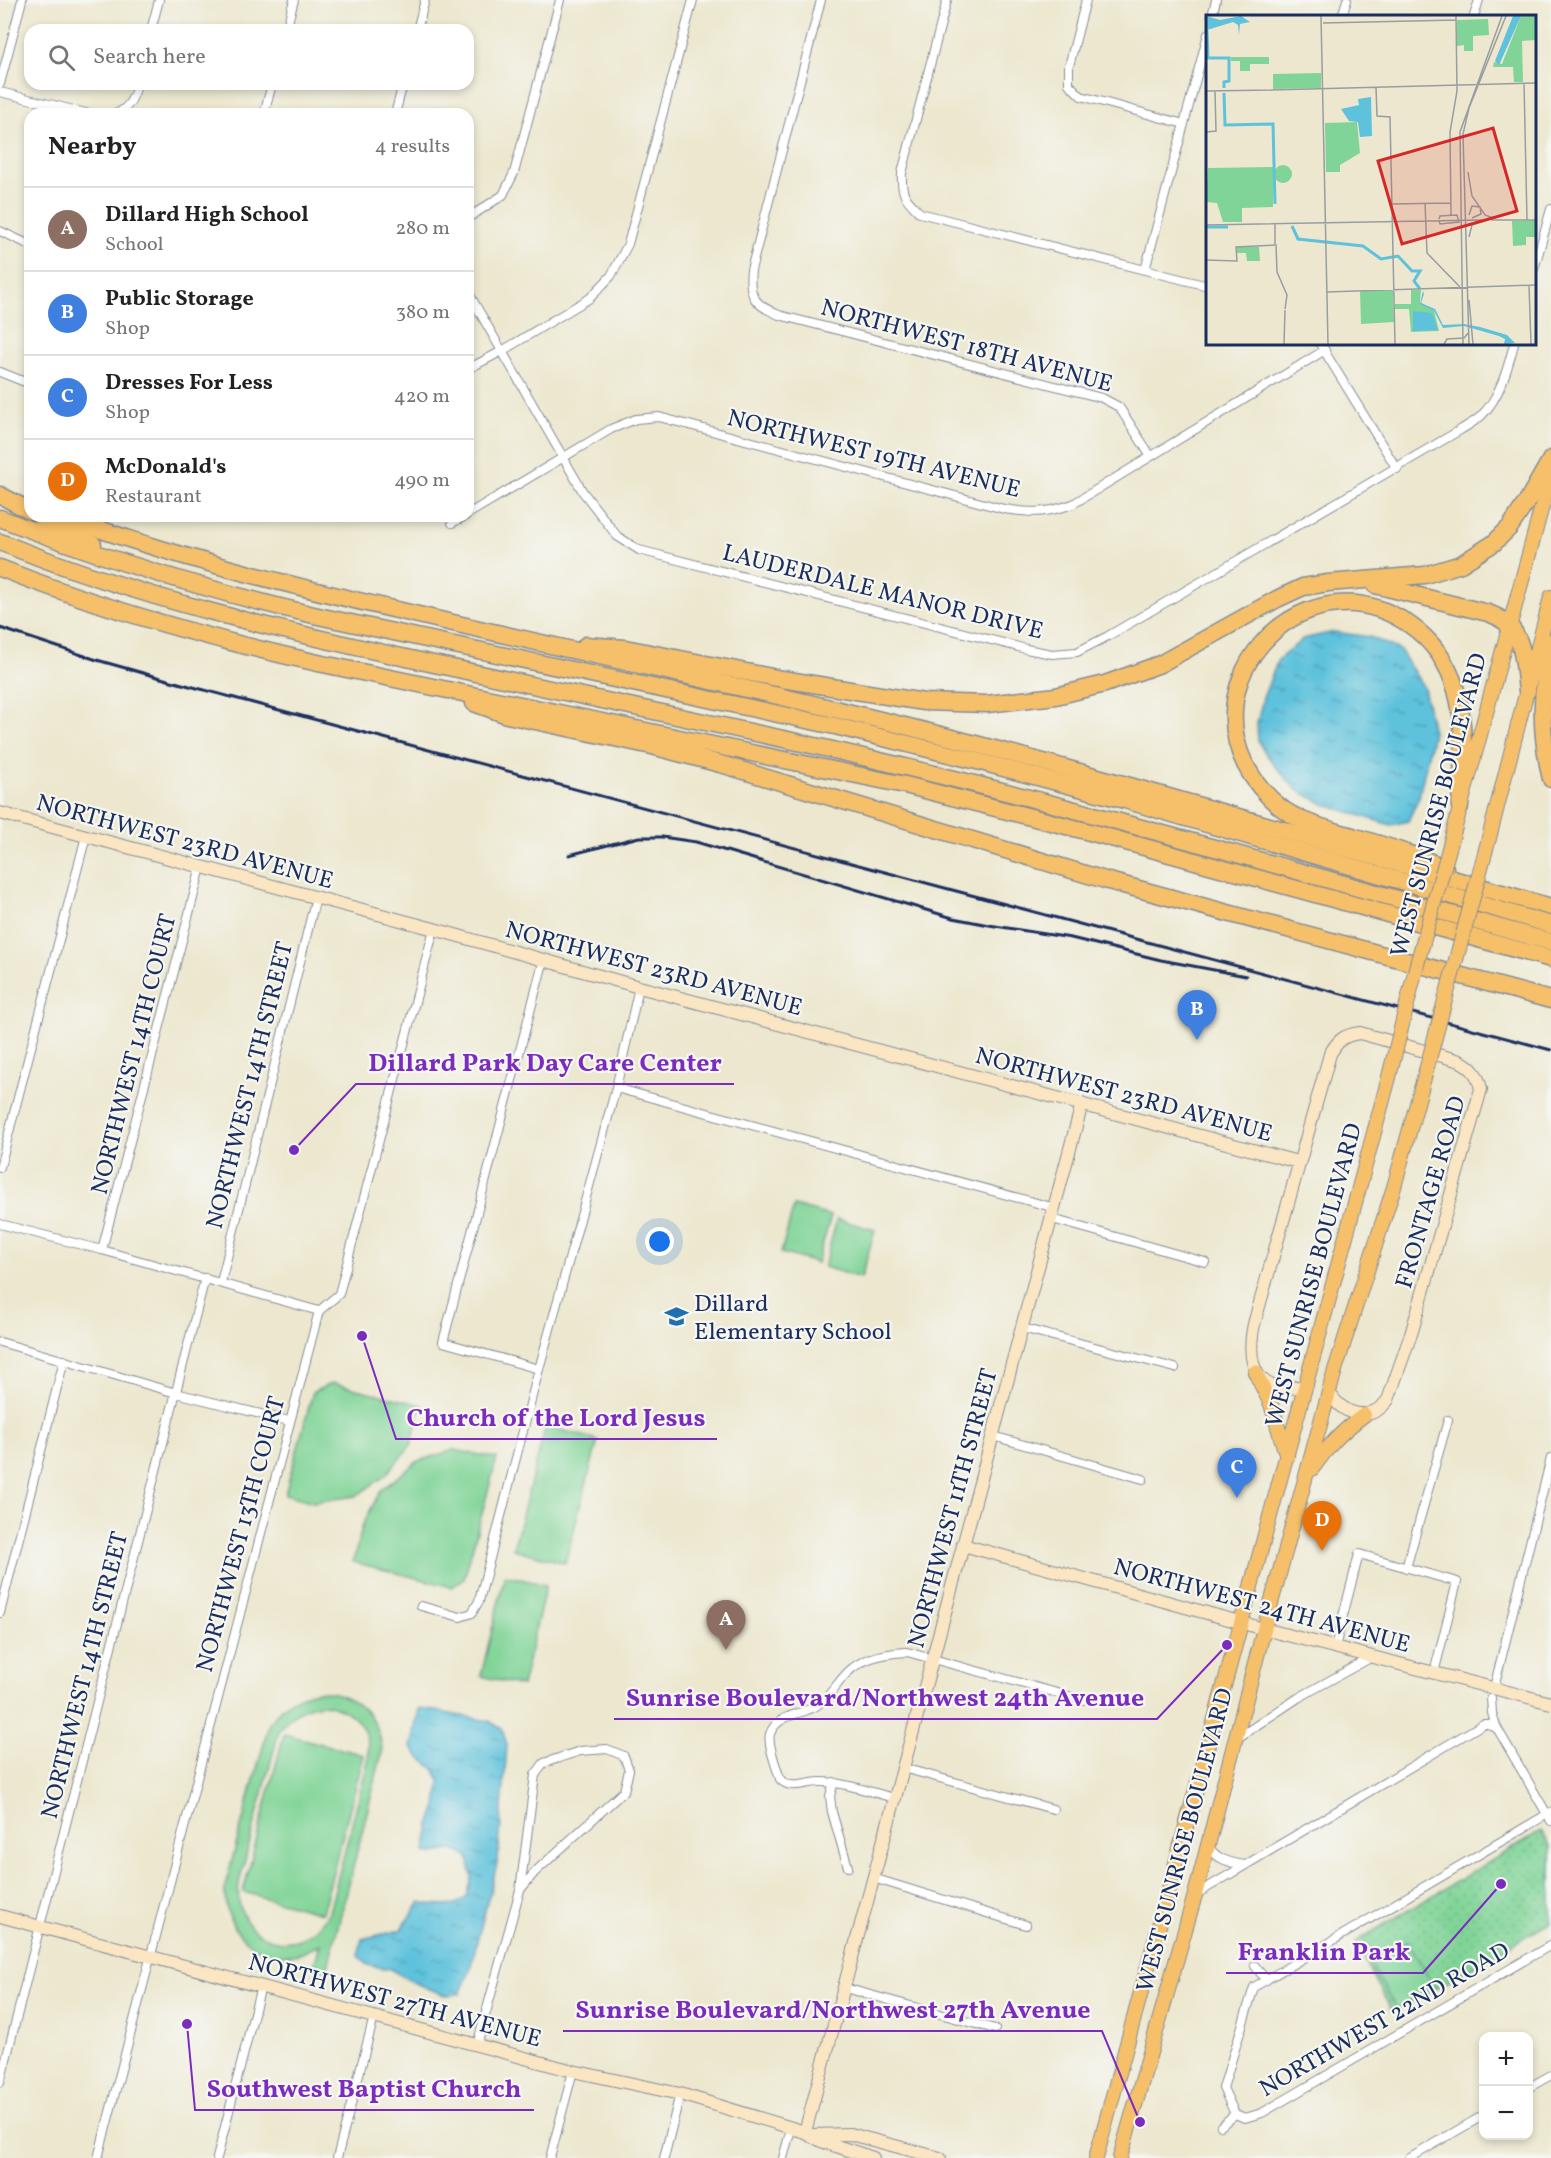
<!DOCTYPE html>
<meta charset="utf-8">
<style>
:root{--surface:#fff;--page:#f2f2f2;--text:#222;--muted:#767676;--line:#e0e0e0;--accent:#0f766e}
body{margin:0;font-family:Vollkorn,serif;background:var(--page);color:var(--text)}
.controls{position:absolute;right:18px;bottom:18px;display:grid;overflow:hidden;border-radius:12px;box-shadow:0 3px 9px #0003}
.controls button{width:54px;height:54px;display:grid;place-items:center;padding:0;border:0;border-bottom:2px solid var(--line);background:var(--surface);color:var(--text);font:30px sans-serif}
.you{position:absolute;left:660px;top:1242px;width:21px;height:21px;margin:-15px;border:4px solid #fff;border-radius:50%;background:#1a73e8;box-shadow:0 0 0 9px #1a73e833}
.badge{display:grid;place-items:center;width:39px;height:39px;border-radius:50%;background:var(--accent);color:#fff;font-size:20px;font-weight:700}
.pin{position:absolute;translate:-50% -50px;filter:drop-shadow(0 2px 3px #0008)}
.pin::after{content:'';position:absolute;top:32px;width:21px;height:18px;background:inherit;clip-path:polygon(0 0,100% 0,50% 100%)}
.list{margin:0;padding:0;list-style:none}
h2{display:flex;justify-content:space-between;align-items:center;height:78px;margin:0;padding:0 24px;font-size:26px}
h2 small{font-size:20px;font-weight:400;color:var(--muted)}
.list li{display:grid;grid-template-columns:39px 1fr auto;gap:18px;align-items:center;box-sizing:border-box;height:84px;padding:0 24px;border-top:2px solid var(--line)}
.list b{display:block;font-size:22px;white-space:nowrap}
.list p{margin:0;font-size:20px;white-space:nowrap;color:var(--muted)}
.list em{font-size:20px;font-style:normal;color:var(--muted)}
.icon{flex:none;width:33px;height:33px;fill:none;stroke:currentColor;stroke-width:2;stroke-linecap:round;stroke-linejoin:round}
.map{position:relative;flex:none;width:1551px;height:2158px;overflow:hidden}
.search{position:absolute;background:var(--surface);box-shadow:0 3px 9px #0003;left:24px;top:24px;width:450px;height:66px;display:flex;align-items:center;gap:15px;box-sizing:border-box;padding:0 21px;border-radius:18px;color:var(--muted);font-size:22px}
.panel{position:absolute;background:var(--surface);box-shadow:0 3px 9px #0003;left:24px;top:108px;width:450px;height:414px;border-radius:18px}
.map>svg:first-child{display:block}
.park{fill:url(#park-dots);stroke:#4e827a;stroke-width:1.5}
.pitch{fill:#80d497;stroke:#4e827a;stroke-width:1.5;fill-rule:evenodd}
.water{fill:url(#water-ripples);stroke:#3c789d;stroke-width:1.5}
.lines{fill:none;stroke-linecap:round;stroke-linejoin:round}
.street-casing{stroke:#848b96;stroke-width:10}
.secondary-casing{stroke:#848b96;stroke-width:14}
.primary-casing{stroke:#848b96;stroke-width:16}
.highway-casing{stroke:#848b96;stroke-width:19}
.street{stroke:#fff;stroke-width:8}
.secondary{stroke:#fbe6c4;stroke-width:12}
.primary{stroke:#f6c06b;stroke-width:14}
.highway{stroke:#f6c06b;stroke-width:16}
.rail{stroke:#1b2f5e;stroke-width:3}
.primary-bridge-casing{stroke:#848b96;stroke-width:16;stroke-linecap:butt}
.primary-bridge{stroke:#f6c06b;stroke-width:14}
.labels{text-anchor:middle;stroke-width:4.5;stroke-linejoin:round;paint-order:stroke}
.street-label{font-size:24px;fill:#1b2f5e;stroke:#f6f6f2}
.poi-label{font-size:24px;fill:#1b2f5e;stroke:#f6f6f2;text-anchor:start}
.inset-river{fill:none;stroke:#5ec2dc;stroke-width:3}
.inset-road{fill:none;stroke:#989da1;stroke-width:1.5}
.view{fill:#d62828;fill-opacity:0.15;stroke:#d62828;stroke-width:3}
.inset-edge{fill:none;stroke:#1b2f5e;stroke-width:3}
.leader{fill:none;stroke:#7b2cbf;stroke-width:2}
.callout-dot{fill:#7b2cbf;stroke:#f6f6f2;stroke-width:2}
.callout-label{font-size:26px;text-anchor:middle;font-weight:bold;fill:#7b2cbf;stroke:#f6f6f2;stroke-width:4.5;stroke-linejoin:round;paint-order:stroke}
</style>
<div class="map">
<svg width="1551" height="2158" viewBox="0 0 1551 2158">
<defs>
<pattern id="park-dots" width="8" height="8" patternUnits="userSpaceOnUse" patternTransform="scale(1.5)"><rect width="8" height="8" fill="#80d497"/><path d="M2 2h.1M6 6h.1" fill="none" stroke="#6eb685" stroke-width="1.8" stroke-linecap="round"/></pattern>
<pattern id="water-ripples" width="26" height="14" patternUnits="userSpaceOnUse" patternTransform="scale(1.5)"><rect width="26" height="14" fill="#5ec2dc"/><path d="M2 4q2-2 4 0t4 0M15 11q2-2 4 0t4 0" fill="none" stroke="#4d9eb6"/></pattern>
</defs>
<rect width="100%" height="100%" fill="#f6f6f2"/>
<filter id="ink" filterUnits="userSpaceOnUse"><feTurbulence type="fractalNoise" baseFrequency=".0167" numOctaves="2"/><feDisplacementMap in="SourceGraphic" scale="12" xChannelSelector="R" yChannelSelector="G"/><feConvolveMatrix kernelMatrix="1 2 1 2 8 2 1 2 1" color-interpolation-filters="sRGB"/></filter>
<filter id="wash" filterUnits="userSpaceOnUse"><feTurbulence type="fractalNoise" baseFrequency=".008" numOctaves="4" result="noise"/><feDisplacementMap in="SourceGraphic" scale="24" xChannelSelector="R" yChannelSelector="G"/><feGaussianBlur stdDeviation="1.35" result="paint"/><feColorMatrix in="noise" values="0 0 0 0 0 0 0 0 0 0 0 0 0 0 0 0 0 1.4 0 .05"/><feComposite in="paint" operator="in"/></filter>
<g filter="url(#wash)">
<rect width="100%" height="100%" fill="#ece7ce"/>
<polygon class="park" points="1541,1831 1551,1847 1551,1922 1393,2013 1355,1942"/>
<g class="pitch">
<polygon points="794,1206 831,1216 817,1263 781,1253"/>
<polygon points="837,1219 875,1230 861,1278 824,1267"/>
<polygon points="332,1383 422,1405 411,1445 385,1476 356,1496 313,1502 285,1494 313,1392"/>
<polygon points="546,1426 598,1440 565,1563 513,1549"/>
<polygon points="454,1450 497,1458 464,1579 452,1587 353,1562 363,1524 381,1490 418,1461"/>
<polygon points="505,1575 546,1585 522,1686 481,1676"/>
<path d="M 317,1691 C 354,1692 381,1716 382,1753 L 327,1970 L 314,1966 L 320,1944 C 310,1949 301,1955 290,1955 C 249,1959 222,1923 225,1886 L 269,1724 C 281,1705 295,1695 317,1691 ZM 323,1704 C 354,1708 372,1730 368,1761 L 329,1912 C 300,1965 231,1942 239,1883 L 279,1731 C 290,1714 303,1706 323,1704 Z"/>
<polygon points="284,1734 364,1755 322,1913 243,1892"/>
<polygon points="1408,1941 1434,1987 1396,2009 1370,1963"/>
</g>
<g class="water">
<polygon points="1334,632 1370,637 1400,650 1424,688 1433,732 1419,797 1408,821 1391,825 1326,805 1297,790 1274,765 1258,742 1257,723 1263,698 1278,660 1303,639"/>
<path d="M 419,1708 L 489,1721 L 502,1729 L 507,1745 L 498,1860 L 469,1973 L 460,1994 L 444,1995 L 413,1982 L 390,1969 L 368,1965 L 358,1956 L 362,1939 L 401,1930 L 420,1902 C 441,1906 449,1910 467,1897 L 472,1877 L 468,1857 C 445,1842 444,1857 425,1852 L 430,1825 L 437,1806 L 440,1781 L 434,1769 L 420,1758 L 411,1747 Z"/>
</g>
</g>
<g filter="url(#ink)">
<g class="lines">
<defs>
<g id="street">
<path d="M 821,0 L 751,270 C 748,297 755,305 779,315 L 1102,398 L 1119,407 L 1150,455"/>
<path d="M 947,0 L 902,173 C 901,195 905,198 920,213 L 1208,286"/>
<polyline points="1086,0 1069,66 1069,84 1081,96 1184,124"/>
<polyline points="1212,16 1216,0"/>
<polyline points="1342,16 1347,0"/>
<polyline points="1474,16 1479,0"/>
<polyline points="151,30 159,0"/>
<polyline points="286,30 294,0"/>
<polyline points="417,30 425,0"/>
<polyline points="0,84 22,0"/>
<polyline points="0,92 90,114"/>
<path d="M 115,114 C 129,109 134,97 137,84"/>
<polyline points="264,114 272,84"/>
<polyline points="395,114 403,84"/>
<polyline points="468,218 503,195 514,173 560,0"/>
<polyline points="0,231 30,245"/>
<polyline points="1534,269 1551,209"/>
<polyline points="1145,270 1208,34"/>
<path d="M 468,292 L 583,492 L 617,536 L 639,550 L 1026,649 L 1052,654 L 1077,652 L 1108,636 L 1462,429 C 1468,425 1476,421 1481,416 C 1500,398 1508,367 1514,344"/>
<polyline points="1320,344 1397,469"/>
<polyline points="468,369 502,351 590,298 611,276 628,244 693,0"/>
<polyline points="0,372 30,384"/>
<path d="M 468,514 L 611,429 L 636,419 L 659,417 L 1004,509 C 1033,513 1044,514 1073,504 L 1325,350"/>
<polyline points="452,523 465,516"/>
<polyline points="616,1088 1055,1208"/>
<polyline points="0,1167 86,836"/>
<polyline points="1052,1219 1205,1262"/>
<polyline points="0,1224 102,1250 319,1311"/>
<polyline points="102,1250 201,867"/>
<polyline points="221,1282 316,897"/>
<polyline points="1022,1328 1175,1368"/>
<polyline points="0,1342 176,1393 289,1421"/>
<polyline points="539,1369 443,1342 544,959"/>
<polyline points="993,1436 1143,1479"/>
<polyline points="1406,1568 1448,1420"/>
<polyline points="421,1606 460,1617 472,1613 479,1601 539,1369 616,1088 639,987"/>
<polyline points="0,1613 64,1360"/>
<polyline points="1335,1647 1359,1554 1457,1582 1434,1673"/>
<polyline points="1494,1688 1551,1458"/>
<polyline points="1491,1698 1492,1713 1497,1729"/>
<polyline points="1236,1739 1298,1698 1372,1657"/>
<polyline points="903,1768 1053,1809"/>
<polyline points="834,1782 830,1796 832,1812 848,1867"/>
<path d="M 894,1798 C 870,1792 845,1782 820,1782 C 807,1782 790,1791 780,1779 C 777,1769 767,1743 770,1734 C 777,1714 801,1715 816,1706 C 829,1698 837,1683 847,1673 C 862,1657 886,1653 907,1652 L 1083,1700"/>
<path d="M 1208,1845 C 1215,1859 1230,1863 1245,1865"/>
<polyline points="873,1878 1026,1925"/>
<polyline points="1195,1895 1483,1724 1488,1724 1497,1728 1551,1821"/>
<polyline points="1255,1966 1266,1980"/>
<polyline points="845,1988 995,2029"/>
<polyline points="477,2045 520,1890 535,1775 544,1763 580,1751 607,1749 624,1756 629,1770 624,1791 535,1872 520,1890"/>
<polyline points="0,2083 205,1278"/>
<polyline points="1528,2088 1551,2075"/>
<polyline points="1235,2114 1223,2088 1254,1987 1551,1812"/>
<polyline points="1235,2114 1245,2118 1262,2113 1551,1945"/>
<polyline points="1221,2126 1235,2114"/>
<polyline points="98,2158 319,1311 339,1294 434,929"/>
<polyline points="217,2158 261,1986"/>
<polyline points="337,2158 374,2017"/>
<polyline points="550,2158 573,2071"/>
<polyline points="664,2158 680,2094"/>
<polyline points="783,2158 791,2129"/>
<polyline points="1410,2158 1484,2115"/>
</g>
<g id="secondary">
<polyline points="0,813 434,929 639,987 1298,1162"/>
<path d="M 1307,1385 C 1258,1398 1245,1367 1254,1324 L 1330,1054 C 1338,1040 1344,1035 1360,1033 L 1460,1061 C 1473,1068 1478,1075 1481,1089 L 1412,1331 L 1388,1400 C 1369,1424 1344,1415 1329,1393"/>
<polyline points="963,1545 1264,1629 1551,1703"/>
<polyline points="0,1916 573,2071 680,2094 805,2132 821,2141 873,2158"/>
<polyline points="805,2132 1082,1104"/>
<polyline points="813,2135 850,2134 940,2158"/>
</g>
<g id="primary">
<polyline points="1455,827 1551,473"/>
<polyline points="1489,838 1551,597"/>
<polyline points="1255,1372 1271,1404 1287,1457"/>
<path d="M 1312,1469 C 1329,1445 1340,1433 1364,1415"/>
<polyline points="1096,2158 1388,1081"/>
<polyline points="1120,2158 1195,1895 1264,1629 1335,1370 1394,1187 1421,1089"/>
</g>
<g id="highway">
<polyline points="0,495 30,511"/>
<polyline points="40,516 93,544"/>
<path d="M 62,516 C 171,556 284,584 397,610 C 545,645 694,676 843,711 C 1081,767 1315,841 1551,907"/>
<path d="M 0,518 C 103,559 210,591 318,616 L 835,726 L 977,761 L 1125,800 L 1551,925"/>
<path d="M 0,542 C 140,599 286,632 434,664 C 552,689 670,714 788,740 C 1045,796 1297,872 1551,942"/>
<path d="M 0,568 C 103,609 210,639 318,663 L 905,785 L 1086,831 L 1551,959"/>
<path d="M 1375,585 L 1488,613 C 1525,625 1523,658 1527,691"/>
<path d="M 1551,642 C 1541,693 1539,728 1551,779"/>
<polyline points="586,645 625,648 782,679 924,702 987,704 1056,696 1105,684 1160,664 1277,599 1303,587 1328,583 1425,575 1461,564 1494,543 1510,527 1526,503 1551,459"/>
<polyline points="474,703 507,715 652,746 724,765 1105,880 1551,1000"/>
<path d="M 1445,868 C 1416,855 1386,846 1356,837 C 1325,828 1293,822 1270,798 C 1169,697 1300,548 1410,625 C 1433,641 1448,663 1456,690 C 1467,728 1462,768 1460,807"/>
</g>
</defs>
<use href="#street" class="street-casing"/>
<use href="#secondary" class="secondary-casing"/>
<use href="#primary" class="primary-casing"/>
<use href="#highway" class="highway-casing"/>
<use href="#street" class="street"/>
<use href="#secondary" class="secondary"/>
<use href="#primary" class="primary"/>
<use href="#highway" class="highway"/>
<g class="rail">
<polyline points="0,628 97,660 182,684 1551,1050"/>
<polyline points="569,855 639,837 662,837 696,842 953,918 989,925 1071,938 1161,960 1246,976"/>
</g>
<defs>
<g id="primary-bridge">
<polyline points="1388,1081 1417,964 1455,827"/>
<polyline points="1421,1089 1489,838"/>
</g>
</defs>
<use href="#primary-bridge" class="primary-bridge-casing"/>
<use href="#primary-bridge" class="primary-bridge"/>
</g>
</g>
<defs>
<symbol id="school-bare" viewBox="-9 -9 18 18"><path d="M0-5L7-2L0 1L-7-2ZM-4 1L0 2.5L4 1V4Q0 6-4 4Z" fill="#1f6fb2" stroke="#f6f6f2" stroke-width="2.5" paint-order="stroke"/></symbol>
</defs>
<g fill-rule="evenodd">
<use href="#school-bare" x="660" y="1300" width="33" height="33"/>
</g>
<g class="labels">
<g class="street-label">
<text transform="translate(967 345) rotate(15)" y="8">NORTHWEST 18TH AVENUE</text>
<text transform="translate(874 453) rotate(14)" y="8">NORTHWEST 19TH AVENUE</text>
<text transform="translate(883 591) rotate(14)" y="8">LAUDERDALE MANOR DRIVE</text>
<text transform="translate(1438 805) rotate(-75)" y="8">WEST SUNRISE BOULEVARD</text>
<text transform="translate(185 841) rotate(15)" y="8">NORTHWEST 23RD AVENUE</text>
<text transform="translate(654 968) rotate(15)" y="8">NORTHWEST 23RD AVENUE</text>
<text transform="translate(133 1054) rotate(-76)" y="8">NORTHWEST 14TH COURT</text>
<text transform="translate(249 1085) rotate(-76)" y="8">NORTHWEST 14TH STREET</text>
<text transform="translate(1124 1094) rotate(15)" y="8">NORTHWEST 23RD AVENUE</text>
<text transform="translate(1430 1192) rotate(-74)" y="8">FRONTAGE ROAD</text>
<text transform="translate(1313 1275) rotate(-75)" y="8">WEST SUNRISE BOULEVARD</text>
<text transform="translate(952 1508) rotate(-75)" y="8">NORTHWEST 11TH STREET</text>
<text transform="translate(240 1534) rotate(-75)" y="8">NORTHWEST 13TH COURT</text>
<text transform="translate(1262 1605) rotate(15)" y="8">NORTHWEST 24TH AVENUE</text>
<text transform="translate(84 1675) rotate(-76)" y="8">NORTHWEST 14TH STREET</text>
<text transform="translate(1184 1840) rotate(-75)" y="8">WEST SUNRISE BOULEVARD</text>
<text transform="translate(395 2000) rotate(15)" y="8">NORTHWEST 27TH AVENUE</text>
<text transform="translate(1384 2019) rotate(-30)" y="8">NORTHWEST 22ND ROAD</text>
</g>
<g class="poi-label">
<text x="694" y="1311">Dillard<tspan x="694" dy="28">Elementary School</tspan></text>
</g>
</g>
<g transform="translate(1206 15)">
<rect width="330" height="330" fill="#ece7ce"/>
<path d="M 151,107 L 154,138 L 134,150 L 134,157 L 120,157 L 119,108 Z" fill="#80d497"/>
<path d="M 115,58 L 115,73 L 67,74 L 67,59 ZM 187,275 L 188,307 L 155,309 L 154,276 Z" fill="#80d497"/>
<path d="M 315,1 L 330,1 L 330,25 L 316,26 L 317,67 L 308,67 L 307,52 L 287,52 L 288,47 L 296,49 ZM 282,4 L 283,20 L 267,21 L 267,36 L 258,36 L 258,30 L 251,31 L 251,5 ZM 25,42 L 63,42 L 63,49 L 44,49 L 44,56 L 34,56 L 34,46 L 25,46 ZM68 159a9 9 0 1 1 18 0a9 9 0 1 1-18 0ZM 67,152 L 67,192 L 36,193 L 36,207 L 17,207 L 11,188 L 0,187 L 2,153 ZM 330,205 L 330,222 L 320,222 L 320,230 L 307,231 L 306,206 ZM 31,232 L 53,232 L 54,246 L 41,246 L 40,238 L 31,238 ZM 205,275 L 215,275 L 214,287 L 228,296 L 233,316 L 205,317 L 203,294 L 189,294 L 189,289 L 205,289 Z" fill="#80d497"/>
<path d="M 0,1 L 14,5 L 35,1 L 44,7 L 34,9 L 33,20 L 32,10 L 27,7 L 1,15 ZM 307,1 L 315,1 L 293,50 L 289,46 ZM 165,82 L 166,121 L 154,122 L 152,107 L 143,106 L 135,94 L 153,90 L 152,84 ZM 217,276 L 218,279 L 215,288 L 229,294 L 237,310 L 258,309 L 274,312 L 301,320 L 309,328 L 298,329 L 299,324 L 293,321 L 258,311 L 237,313 L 228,296 L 214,289 ZM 207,296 L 226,298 L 232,315 L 207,316 Z" fill="#5ec2dc"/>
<path class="inset-river" d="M 1,15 L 2,43 L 23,43 L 23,66 L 18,67 L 18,73M 18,78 L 19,110 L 67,109 L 69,189M 86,211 L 92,224 L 157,231 L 175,244 L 192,241 L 206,256 L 214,256 L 208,266 L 214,274M 0,212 L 22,212"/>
<path class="inset-road" d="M 115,1 L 122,329M 117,8 L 250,5M 318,68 L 321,205M 170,72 L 171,101 L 184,102 L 189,329M 66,75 L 330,68M 0,76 L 67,75M 0,117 L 10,116 L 9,76M 262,157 L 266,181 L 279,200 L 287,203M 219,188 L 221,238 L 254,272M 186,189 L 245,188M 245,200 L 244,117 L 251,76 L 250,1M 263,200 L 266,191 L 274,192 L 275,199 L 266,203M 233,205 L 234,209 L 253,207 L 251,200 L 234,201 L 233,204M 285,205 L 330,205M 0,210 L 276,205M 263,222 L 266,210 L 280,205M 69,229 L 69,209M 70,229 L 71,257 L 81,280 L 79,294M 0,245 L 31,246 L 30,232 L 69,230M 323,271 L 325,329M 121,277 L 330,270M 263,285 L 267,329M 78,329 L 79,295M 238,329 L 241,324 L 258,323 L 263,317M 257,329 L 254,117 L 296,1M 263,329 L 257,119 L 263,93 L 300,1"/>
<path class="view" d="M 287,113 L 311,196 L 196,229 L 172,146 Z"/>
<rect width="330" height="330" class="inset-edge"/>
</g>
<path class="leader" d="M294 1150L356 1084H734M362 1336L396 1439H717M1227 1645L1157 1719H614M1501 1884L1423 1973H1226M1140 2122L1102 2031H563M187 2024L195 2110H534"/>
<g class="callout-dot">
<circle cx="294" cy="1150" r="6"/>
<circle cx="362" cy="1336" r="6"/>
<circle cx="1227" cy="1645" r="6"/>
<circle cx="1501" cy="1884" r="6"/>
<circle cx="1140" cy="2122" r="6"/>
<circle cx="187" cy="2024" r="6"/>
</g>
<g class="callout-label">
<text x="545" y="1071">Dillard Park Day Care Center</text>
<text x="556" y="1426">Church of the Lord Jesus</text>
<text x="885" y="1706">Sunrise Boulevard/Northwest 24th Avenue</text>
<text x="1324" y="1960">Franklin Park</text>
<text x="833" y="2018">Sunrise Boulevard/Northwest 27th Avenue</text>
<text x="364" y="2097">Southwest Baptist Church</text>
</g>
</svg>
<div class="controls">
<button>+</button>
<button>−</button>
</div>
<div class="you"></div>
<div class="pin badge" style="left:726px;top:1650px;background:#8d6e63">A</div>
<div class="pin badge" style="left:1197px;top:1040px;background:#3f7fe0">B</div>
<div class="pin badge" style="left:1237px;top:1498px;background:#3f7fe0">C</div>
<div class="pin badge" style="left:1322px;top:1551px;background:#e8710a">D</div>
<div class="search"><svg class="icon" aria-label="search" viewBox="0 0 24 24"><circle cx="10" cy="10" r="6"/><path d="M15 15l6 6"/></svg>Search here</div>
<section class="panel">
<h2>Nearby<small>4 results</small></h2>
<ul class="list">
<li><span class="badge" style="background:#8d6e63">A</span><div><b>Dillard High School</b><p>School</p></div><em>280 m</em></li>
<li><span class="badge" style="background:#3f7fe0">B</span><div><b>Public Storage</b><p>Shop</p></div><em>380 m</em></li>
<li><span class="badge" style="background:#3f7fe0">C</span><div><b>Dresses For Less</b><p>Shop</p></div><em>420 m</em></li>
<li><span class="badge" style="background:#e8710a">D</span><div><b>McDonald's</b><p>Restaurant</p></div><em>490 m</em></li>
</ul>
</section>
</div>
